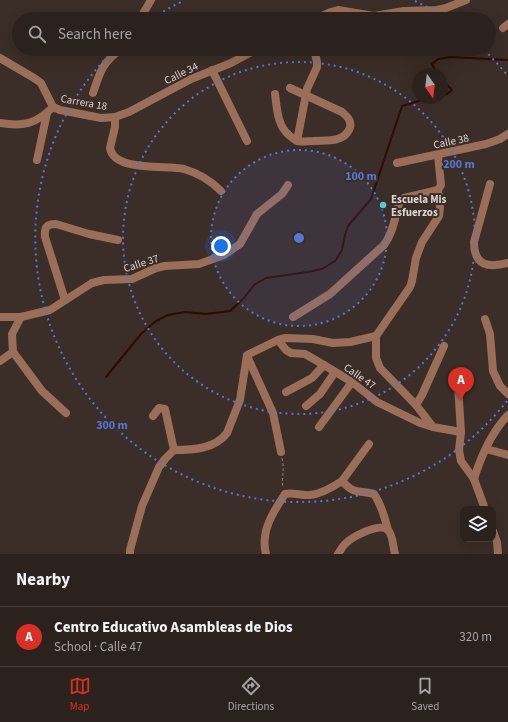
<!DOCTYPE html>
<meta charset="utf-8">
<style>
:root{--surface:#2c221d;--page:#342a26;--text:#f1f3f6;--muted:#a6a4a4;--line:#483f3b;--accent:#d93025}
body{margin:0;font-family:"Source Sans 3",sans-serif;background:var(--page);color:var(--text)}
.controls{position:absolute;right:12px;bottom:12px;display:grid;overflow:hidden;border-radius:8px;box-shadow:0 4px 16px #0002}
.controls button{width:36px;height:36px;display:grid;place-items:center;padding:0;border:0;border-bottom:1px solid var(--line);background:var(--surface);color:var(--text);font:20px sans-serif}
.compass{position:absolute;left:412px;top:68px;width:36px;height:36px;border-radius:50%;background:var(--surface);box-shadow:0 4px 16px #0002;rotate:166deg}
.you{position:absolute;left:221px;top:246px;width:14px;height:14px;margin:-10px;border:3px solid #fff;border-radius:50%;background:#1a73e8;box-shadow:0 0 0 6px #1a73e833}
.badge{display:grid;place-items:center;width:26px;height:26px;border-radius:50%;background:var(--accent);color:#fff;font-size:13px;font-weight:700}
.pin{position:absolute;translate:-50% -33px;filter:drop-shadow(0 1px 2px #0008)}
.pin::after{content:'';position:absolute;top:21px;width:14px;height:12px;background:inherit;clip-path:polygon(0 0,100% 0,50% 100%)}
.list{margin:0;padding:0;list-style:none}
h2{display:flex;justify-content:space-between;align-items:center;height:52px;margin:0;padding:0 16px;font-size:17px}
h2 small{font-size:13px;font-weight:400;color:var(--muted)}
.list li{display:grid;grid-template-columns:26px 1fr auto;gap:12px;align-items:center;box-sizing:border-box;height:60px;padding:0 16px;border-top:1px solid var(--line)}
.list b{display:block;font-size:15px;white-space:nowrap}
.list p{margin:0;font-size:13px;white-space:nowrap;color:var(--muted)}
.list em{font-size:13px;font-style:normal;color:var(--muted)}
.icon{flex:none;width:22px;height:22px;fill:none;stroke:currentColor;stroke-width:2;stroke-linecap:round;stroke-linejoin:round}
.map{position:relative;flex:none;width:508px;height:554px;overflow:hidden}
.search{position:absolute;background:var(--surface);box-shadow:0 4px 16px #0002;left:12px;right:12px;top:12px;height:44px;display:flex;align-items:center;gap:10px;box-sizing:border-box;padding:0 14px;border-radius:22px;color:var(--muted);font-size:15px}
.sheet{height:112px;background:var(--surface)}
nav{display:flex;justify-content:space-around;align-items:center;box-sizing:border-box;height:56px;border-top:1px solid var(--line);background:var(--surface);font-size:11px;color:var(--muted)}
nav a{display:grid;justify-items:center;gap:2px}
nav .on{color:var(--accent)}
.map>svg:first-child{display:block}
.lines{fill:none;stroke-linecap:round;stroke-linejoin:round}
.stream{stroke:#2f0b00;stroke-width:2}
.path{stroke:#8b807b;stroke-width:1;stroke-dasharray:3 2;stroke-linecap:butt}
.minor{stroke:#9a6e59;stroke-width:8}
.ring{fill:none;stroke:#5776d6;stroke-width:2;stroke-dasharray:2 4}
.poi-dot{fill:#52cdce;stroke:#3b2d27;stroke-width:1.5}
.labels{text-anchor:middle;stroke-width:4;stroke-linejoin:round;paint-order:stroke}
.street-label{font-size:11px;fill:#ddd4d0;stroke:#3b2d27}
.poi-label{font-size:11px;font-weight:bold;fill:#ddd4d0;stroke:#3b2d27;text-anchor:start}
.centre{fill:#5776d6;stroke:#3b2d27;stroke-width:2}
.ring-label{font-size:12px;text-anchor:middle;font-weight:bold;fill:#5776d6;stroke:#3b2d27;stroke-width:4;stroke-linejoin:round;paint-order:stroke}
</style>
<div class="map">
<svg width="508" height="554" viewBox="0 0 508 554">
<rect width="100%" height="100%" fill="#3b2d27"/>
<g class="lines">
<g class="stream">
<polyline points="437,74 432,64 438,59 450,57 508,60"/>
<polyline points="442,80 452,90 447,94 442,95"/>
<polyline points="106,377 141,334 156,321 168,315 185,312 206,314 230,311 244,298 254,285 266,278 308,272 322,269 335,261 342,250 345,235 348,226 371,199 402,106 429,98"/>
</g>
<path class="path" d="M 282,458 C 285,470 281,478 283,488"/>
<g class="minor">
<polyline points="140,19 151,0"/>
<polyline points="315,19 331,12 338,10 374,16 404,11 437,10 446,8 466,0"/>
<polyline points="503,28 508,24"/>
<polyline points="0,58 34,78 41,83 53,107 60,110 101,118 115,117 129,112 191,79 231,63 257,49"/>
<polyline points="212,70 247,141"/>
<path d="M 93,93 C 100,72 102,63 121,49"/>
<path d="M 275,94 C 277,108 277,126 290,136 C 291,137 295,140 298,141 C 302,142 308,141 313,141 C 326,140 342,143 349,130 C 353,122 348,117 342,112 L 290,88"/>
<path d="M 115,117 L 115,127 L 110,148 C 114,172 166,165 184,169 C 198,173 211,181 221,191"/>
<path d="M 0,123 C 23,127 36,124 53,107"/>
<polyline points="297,141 307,89 317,67 317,62 314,49"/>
<polyline points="37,160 47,113"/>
<polyline points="397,163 486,144 500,139 508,134"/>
<path d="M 490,184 L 474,242 C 474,266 488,268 508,263"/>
<path d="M 65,300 L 45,237 C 44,227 47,224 56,224 L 89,234 L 118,240"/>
<polyline points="0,317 21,317 50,310 92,283 104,280 132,279 156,268 165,266 199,264 224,255 240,244 257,214 282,194 288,185"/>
<path d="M 293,317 L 330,294 L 384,245 C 394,232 395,215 400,201 L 404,198 L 438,190"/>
<polyline points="485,319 490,334 493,371 500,386 508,394"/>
<polyline points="376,336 376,358 380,368 416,405 433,427 461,432"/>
<polyline points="278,340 286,350 291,353 305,354 324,365 352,382 377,402 420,423 433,427"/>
<polyline points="13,352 42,391 66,413"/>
<polyline points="247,356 273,413 281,452"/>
<polyline points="0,361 13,352 12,334 21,317"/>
<polyline points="458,385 461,432 459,450 461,461 474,479 485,509"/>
<polyline points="286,392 312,378 324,365"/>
<polyline points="416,405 422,395 444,346"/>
<polyline points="306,406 320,394 335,372"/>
<polyline points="153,416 159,408 165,409 174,450"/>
<polyline points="319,427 352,382"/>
<polyline points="486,449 508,455"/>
<path d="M 474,479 C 481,456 492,432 508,415"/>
<path d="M 342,481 C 355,495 357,490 374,494 C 381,504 385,518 388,530"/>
<polyline points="493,531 497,542 498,554"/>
<path d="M 130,554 L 130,550 L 142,506 L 159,467 L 165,459 L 174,450 C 193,450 215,449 227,433 L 240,400 L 247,355 L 278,340 L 286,338 L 313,339 L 333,343 L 350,342 L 376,336 L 410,287 L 412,281 L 416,258 L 422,242 L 439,216 L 440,207 L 438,190 L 441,185 L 438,155"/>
<path d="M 266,554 C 260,532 273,512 285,494 C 293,492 302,496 310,495 C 321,494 333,487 342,481 L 369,444"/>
<path d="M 338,554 C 340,551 342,547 345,544 C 352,537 379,522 388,530 C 393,535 393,547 395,554"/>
</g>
</g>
<circle cx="299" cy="238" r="88" fill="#5776d6" fill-opacity=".12"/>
<g class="ring">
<circle cx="299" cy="238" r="88"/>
<circle cx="299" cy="238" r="176"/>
<path d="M507 401A264 264 0 1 1 114 50M153 18A264 264 0 0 1 183 1M415 1A264 264 0 0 1 445 18M484 50A264 264 0 0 1 507 75"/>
</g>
<circle class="poi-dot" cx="383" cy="205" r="4"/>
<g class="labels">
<g class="street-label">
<text transform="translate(181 73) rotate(-26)" y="4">Calle 34</text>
<text transform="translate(84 102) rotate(10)" y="4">Carrera 18</text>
<text transform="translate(451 141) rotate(-12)" y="4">Calle 38</text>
<text transform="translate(141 263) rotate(-18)" y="4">Calle 37</text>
<text transform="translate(360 376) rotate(35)" y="4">Calle 47</text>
</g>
<g class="poi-label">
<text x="391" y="203">Escuela Mis<tspan x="391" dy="13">Esfuerzos</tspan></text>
</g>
</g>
<circle cx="299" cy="238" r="6" class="centre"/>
<g class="ring-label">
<text x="459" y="168">200 m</text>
<text x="361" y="180">100 m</text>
<text x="112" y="429">300 m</text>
</g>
</svg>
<div class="controls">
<button><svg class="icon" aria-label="layers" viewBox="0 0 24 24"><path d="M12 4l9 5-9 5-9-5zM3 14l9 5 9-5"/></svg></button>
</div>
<svg class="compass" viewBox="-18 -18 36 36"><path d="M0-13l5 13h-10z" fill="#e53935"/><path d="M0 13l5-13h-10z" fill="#a6a4a4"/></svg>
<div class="you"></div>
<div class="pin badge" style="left:461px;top:400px">A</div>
<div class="search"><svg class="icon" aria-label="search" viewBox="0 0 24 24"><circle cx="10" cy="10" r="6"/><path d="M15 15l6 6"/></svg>Search here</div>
</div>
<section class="sheet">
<h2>Nearby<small></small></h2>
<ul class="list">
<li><span class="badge">A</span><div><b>Centro Educativo Asambleas de Dios</b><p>School · Calle 47</p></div><em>320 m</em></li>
</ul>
</section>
<nav>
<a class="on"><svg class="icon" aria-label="map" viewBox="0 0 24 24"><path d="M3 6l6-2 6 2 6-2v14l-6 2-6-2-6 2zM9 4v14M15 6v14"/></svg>Map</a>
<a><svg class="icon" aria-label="directions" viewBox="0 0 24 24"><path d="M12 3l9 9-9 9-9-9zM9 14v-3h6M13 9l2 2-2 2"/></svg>Directions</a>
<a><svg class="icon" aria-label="saved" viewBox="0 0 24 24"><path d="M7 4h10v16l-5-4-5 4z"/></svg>Saved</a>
</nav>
